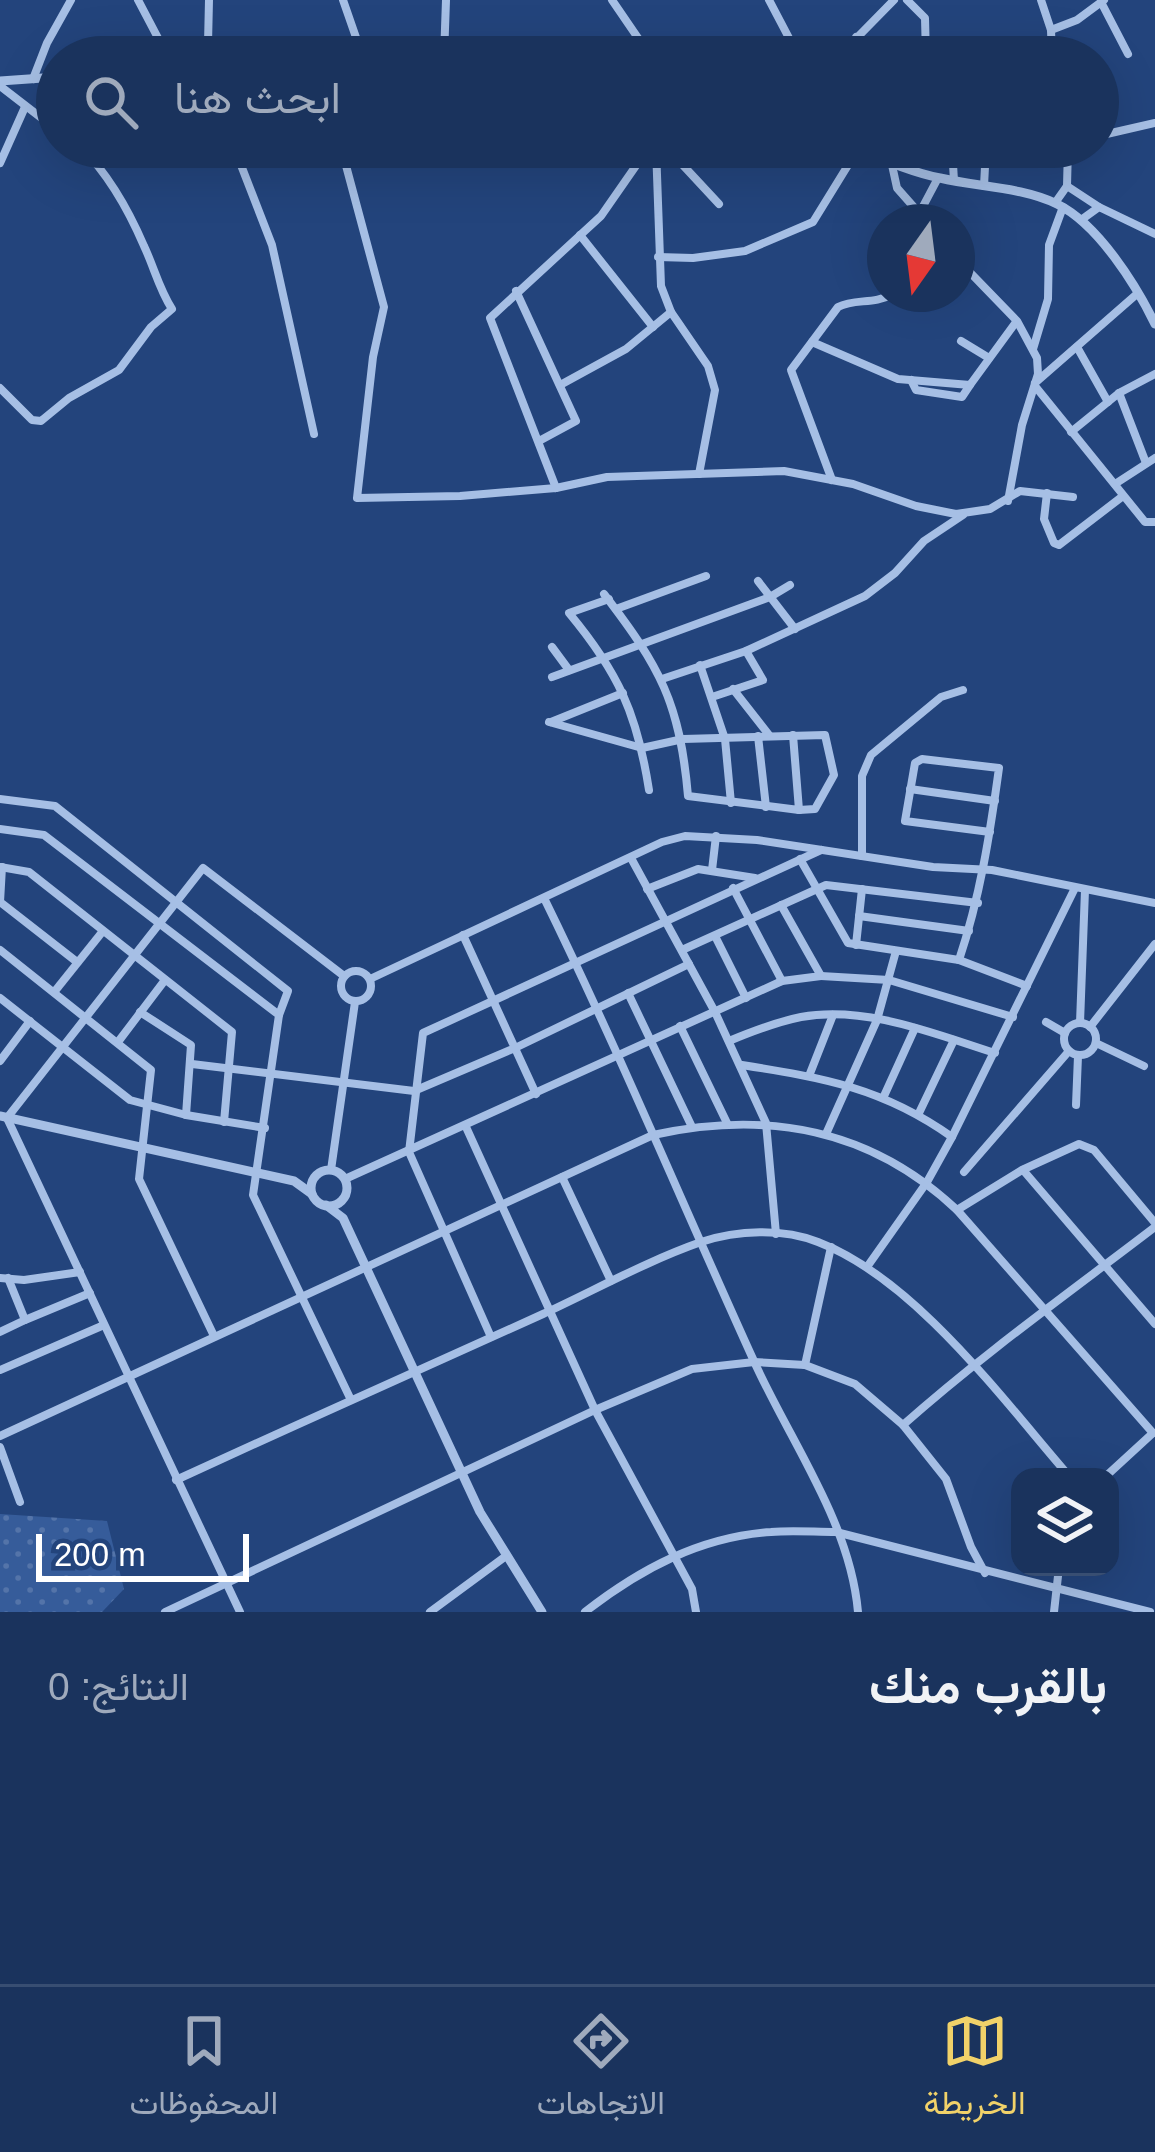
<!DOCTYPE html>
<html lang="ar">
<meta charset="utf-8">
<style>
:root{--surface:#1a335d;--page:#273f66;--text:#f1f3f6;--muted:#9faabc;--line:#384e72;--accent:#f1d269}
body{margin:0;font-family:Arial,Vazirmatn,sans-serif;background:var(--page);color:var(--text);direction:rtl}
.controls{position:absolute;right:36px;bottom:36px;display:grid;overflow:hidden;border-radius:24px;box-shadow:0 12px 48px #0002}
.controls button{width:108px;height:108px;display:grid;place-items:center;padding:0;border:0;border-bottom:3px solid var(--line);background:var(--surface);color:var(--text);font:60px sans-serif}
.compass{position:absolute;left:867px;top:204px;width:108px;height:108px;border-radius:50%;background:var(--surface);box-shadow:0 12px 48px #0002;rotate:194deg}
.scale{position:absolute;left:36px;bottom:30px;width:213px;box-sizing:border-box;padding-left:12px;border:6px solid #fff;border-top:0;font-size:33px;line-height:42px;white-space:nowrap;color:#fff;-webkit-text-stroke:9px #23447c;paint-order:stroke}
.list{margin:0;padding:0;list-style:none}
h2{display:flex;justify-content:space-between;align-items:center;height:156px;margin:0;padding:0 48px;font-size:51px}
h2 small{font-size:39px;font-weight:400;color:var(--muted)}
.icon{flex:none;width:66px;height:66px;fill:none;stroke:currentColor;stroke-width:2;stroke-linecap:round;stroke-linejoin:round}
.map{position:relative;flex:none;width:1155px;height:1612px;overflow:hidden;direction:ltr}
.search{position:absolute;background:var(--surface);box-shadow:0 12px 48px #0002;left:36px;right:36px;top:36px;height:132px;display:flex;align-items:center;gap:30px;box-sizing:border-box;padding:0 42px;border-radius:66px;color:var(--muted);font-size:45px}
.sheet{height:372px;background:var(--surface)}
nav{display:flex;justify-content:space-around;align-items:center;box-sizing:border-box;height:168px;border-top:3px solid var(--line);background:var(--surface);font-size:33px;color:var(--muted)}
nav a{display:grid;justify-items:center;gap:6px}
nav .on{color:var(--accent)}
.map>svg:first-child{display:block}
.grass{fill:url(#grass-dots)}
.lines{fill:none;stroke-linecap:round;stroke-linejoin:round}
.minor{stroke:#a6bfe5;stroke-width:8}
.tertiary{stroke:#a6bfe5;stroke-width:9}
</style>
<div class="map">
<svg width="1155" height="1612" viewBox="0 0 1155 1612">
<defs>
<pattern id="grass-dots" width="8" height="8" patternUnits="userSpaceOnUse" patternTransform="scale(3)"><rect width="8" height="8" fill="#365c9a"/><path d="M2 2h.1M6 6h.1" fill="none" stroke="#5474a9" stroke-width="1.8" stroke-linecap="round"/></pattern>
</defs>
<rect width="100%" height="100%" fill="#23447c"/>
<polygon class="grass" points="0,1514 107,1521 124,1589 102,1612 0,1612"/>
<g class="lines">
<g class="minor">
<polyline points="138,0 168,57"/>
<polyline points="209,0 208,44 216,57"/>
<polyline points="343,0 359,46"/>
<polyline points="612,0 651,57"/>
<polyline points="769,0 799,57"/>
<polyline points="907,0 925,18 926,57"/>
<polyline points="1041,0 1051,30 1052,57"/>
<polyline points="1101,2 1128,54"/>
<polyline points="1051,30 1077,20 1104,0"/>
<polyline points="856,37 884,57"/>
<polyline points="444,57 446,0"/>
<polyline points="838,57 894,0"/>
<polyline points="33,79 47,43 71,0"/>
<polyline points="0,86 57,130"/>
<polyline points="1098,136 1155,123"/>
<polyline points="234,147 272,245 314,434"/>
<polyline points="341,147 384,307 373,357 357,498 460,496 556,488 607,477 784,471 853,484 916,506 956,514 990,509 1020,491 1073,497"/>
<polyline points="580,147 600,155"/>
<polyline points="656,147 661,286 671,312 708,366 715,390 699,474"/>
<polyline points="666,147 719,204"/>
<polyline points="952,147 954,181"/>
<polyline points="0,163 25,107"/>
<polyline points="892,165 897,188 927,222"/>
<polyline points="984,186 986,147"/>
<polyline points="1067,186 1099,207"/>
<polyline points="1055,203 1067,186 1068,147"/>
<polyline points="920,212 938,178"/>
<polyline points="1081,220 1099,207 1155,234"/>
<polyline points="580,235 653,327"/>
<polyline points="658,257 693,258 745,251 813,222 858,149"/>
<polyline points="957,259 1017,321 1037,358 1038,374 1022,425 1008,501"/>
<polyline points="516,291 576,421 539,441"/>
<polyline points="961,341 989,358"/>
<polyline points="812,342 898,379 970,385 1016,322"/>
<polyline points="1077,347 1108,402"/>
<polyline points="1033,349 1048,299 1049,245 1063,207"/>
<polyline points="911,380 916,390 962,397 970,385"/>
<polyline points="1035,383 1138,293"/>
<polyline points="562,384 626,349 671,312"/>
<polyline points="1035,386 1145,522 1155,522"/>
<path d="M 0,388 L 32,420 L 41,421 L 69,398 L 119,370 L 151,327 L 172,309 C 159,289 154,267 144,246 C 129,211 108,174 81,147"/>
<polyline points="1119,393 1146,463"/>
<polyline points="1071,432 1119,393 1155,374"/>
<path d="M 832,480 L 791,370 L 838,307 C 855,298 874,305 892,294"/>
<polyline points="1115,484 1155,458"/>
<polyline points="556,488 490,318 601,216 649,147"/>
<polyline points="1047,493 1044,519 1054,543 1059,545 1123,496"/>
<polyline points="758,581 795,629"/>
<path d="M 604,594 C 660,667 680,703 688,796 L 799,810 L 793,735"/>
<path d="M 609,599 L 569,613 C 618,672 637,713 649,790"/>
<polyline points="616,609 706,576"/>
<polyline points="552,647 569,670"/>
<polyline points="700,665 725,739 731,803"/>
<polyline points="552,677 770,597 790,585"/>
<polyline points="662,679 746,651 865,596 895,573 924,541 963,515"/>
<polyline points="733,689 769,735"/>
<polyline points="712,697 763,680 746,651"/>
<polyline points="549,722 642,748 683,739 825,735 834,775 815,809 799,810"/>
<polyline points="551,722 623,693"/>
<polyline points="758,736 766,807"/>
<polyline points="910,789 995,801"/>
<polyline points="0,799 55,806 288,991 279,1015"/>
<polyline points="0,829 44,835 279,1015 253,1195 351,1400"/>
<polyline points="862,856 862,776 871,755 941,697 963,690"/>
<polyline points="631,858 715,1012 766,1123 776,1234"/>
<polyline points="800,859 848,943 959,960 1027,986"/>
<polyline points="0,867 29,872 232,1032 224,1122"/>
<polyline points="2,867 0,902 77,962"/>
<polyline points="712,870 716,836"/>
<polyline points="733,888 782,981"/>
<polyline points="647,889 698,869 755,878"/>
<path d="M 544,898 C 618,1049 683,1205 753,1359 C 789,1440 850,1521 858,1612"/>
<polyline points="859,916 969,931"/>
<polyline points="463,935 536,1094"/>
<polyline points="715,936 746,998"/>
<polyline points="856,945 862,889"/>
<polyline points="0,950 151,1070 139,1179 214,1336"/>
<polyline points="682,950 826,885 978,903"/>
<path d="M 959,960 C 980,897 990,834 999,768 L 922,759 L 915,763 L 905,821 L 990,832"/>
<circle cx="356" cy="986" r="15"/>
<polyline points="821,976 889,980 1013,1017"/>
<polyline points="370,979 662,842 685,836 757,840 933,867 992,870 1155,903"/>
<polyline points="55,991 103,931"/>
<polyline points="628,993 692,1127"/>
<polyline points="0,998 130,1100 186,1115 265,1128"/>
<polyline points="140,1012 191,1045 186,1115"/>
<polyline points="1046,1022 1065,1033"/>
<circle cx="1080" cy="1039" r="16"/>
<polyline points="1080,1023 1085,890"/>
<polyline points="680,1026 727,1123"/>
<polyline points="1090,1027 1155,944"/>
<path d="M 729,1041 C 753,1031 776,1022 801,1017 C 865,1005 935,1034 995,1053"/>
<polyline points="118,1042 165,980"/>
<polyline points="1096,1043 1144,1066"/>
<polyline points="0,1061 30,1021"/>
<polyline points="192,1064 414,1091 515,1048 689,964"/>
<path d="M 742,1065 C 824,1078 883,1088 952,1137"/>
<polyline points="809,1076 833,1015"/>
<polyline points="884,1096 915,1028"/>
<polyline points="1076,1105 1078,1056"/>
<polyline points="919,1113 954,1040"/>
<polyline points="466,1127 595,1410 692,1589 696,1612"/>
<polyline points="826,1134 877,1020 896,951"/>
<polyline points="331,1170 355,1002"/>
<polyline points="1023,1170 1155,1324"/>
<polyline points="964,1172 1069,1051"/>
<polyline points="562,1177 611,1281"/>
<polyline points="345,1179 782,981 821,976 781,905"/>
<polyline points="957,1210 1022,1170 1079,1144 1094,1150 1155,1223"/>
<polyline points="867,1267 927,1182 952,1137 1075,888"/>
<polyline points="0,1278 24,1280 80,1272"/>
<polyline points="25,1320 90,1293"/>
<polyline points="0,1332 25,1320 8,1278"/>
<polyline points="491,1337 409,1152 423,1033 821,850"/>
<polyline points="805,1365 831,1247"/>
<polyline points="0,1370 104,1325"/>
<path d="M 903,1425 C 983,1354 1070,1292 1155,1227"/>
<path d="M 0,1436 L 653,1135 C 767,1110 870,1128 957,1210 L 1153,1433"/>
<polyline points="0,1447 20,1502"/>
<polyline points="1105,1477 1153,1433"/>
<path d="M 176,1480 C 298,1424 420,1369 543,1314 C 595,1290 647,1261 701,1242 C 737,1230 783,1228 818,1242 C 915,1279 1003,1400 1070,1477"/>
<polyline points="165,1612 595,1410 692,1369 754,1362 805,1365 855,1384 903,1425 946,1479 971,1547 985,1573"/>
<polyline points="240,1612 7,1118 203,868 344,976"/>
<polyline points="430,1612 506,1556"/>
<path d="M 585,1612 C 640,1569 700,1537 771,1532 C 792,1530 814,1532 836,1532 L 1150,1612"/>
<polyline points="1054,1612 1059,1567"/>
</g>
<g class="tertiary">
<polyline points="237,57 381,45 442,57"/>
<polyline points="0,81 57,77"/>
<path d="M 854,147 C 882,160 910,172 940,178 C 978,187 1022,187 1057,204 C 1098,224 1136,285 1155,324"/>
<polyline points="0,1116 294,1181 312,1194"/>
<circle cx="329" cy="1188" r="18"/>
<polyline points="326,1205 343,1218 480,1512 542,1612"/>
</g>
</g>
</svg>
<div class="controls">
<button><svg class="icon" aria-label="layers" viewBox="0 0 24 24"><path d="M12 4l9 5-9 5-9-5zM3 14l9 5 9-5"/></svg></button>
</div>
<svg class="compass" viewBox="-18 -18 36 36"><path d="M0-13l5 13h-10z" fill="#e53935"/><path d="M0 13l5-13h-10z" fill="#9faabc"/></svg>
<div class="scale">200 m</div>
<div class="search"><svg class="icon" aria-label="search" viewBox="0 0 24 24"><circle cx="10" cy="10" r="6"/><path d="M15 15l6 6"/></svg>ابحث هنا</div>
</div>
<section class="sheet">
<h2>بالقرب منك<small>النتائج: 0</small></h2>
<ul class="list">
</ul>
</section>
<nav>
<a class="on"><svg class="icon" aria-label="map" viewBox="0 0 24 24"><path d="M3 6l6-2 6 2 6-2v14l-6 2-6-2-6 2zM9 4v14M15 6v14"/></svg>الخريطة</a>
<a><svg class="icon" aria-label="directions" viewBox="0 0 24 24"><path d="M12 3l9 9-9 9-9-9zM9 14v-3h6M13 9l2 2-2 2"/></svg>الاتجاهات</a>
<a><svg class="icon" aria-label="saved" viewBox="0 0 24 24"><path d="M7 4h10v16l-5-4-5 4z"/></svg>المحفوظات</a>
</nav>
